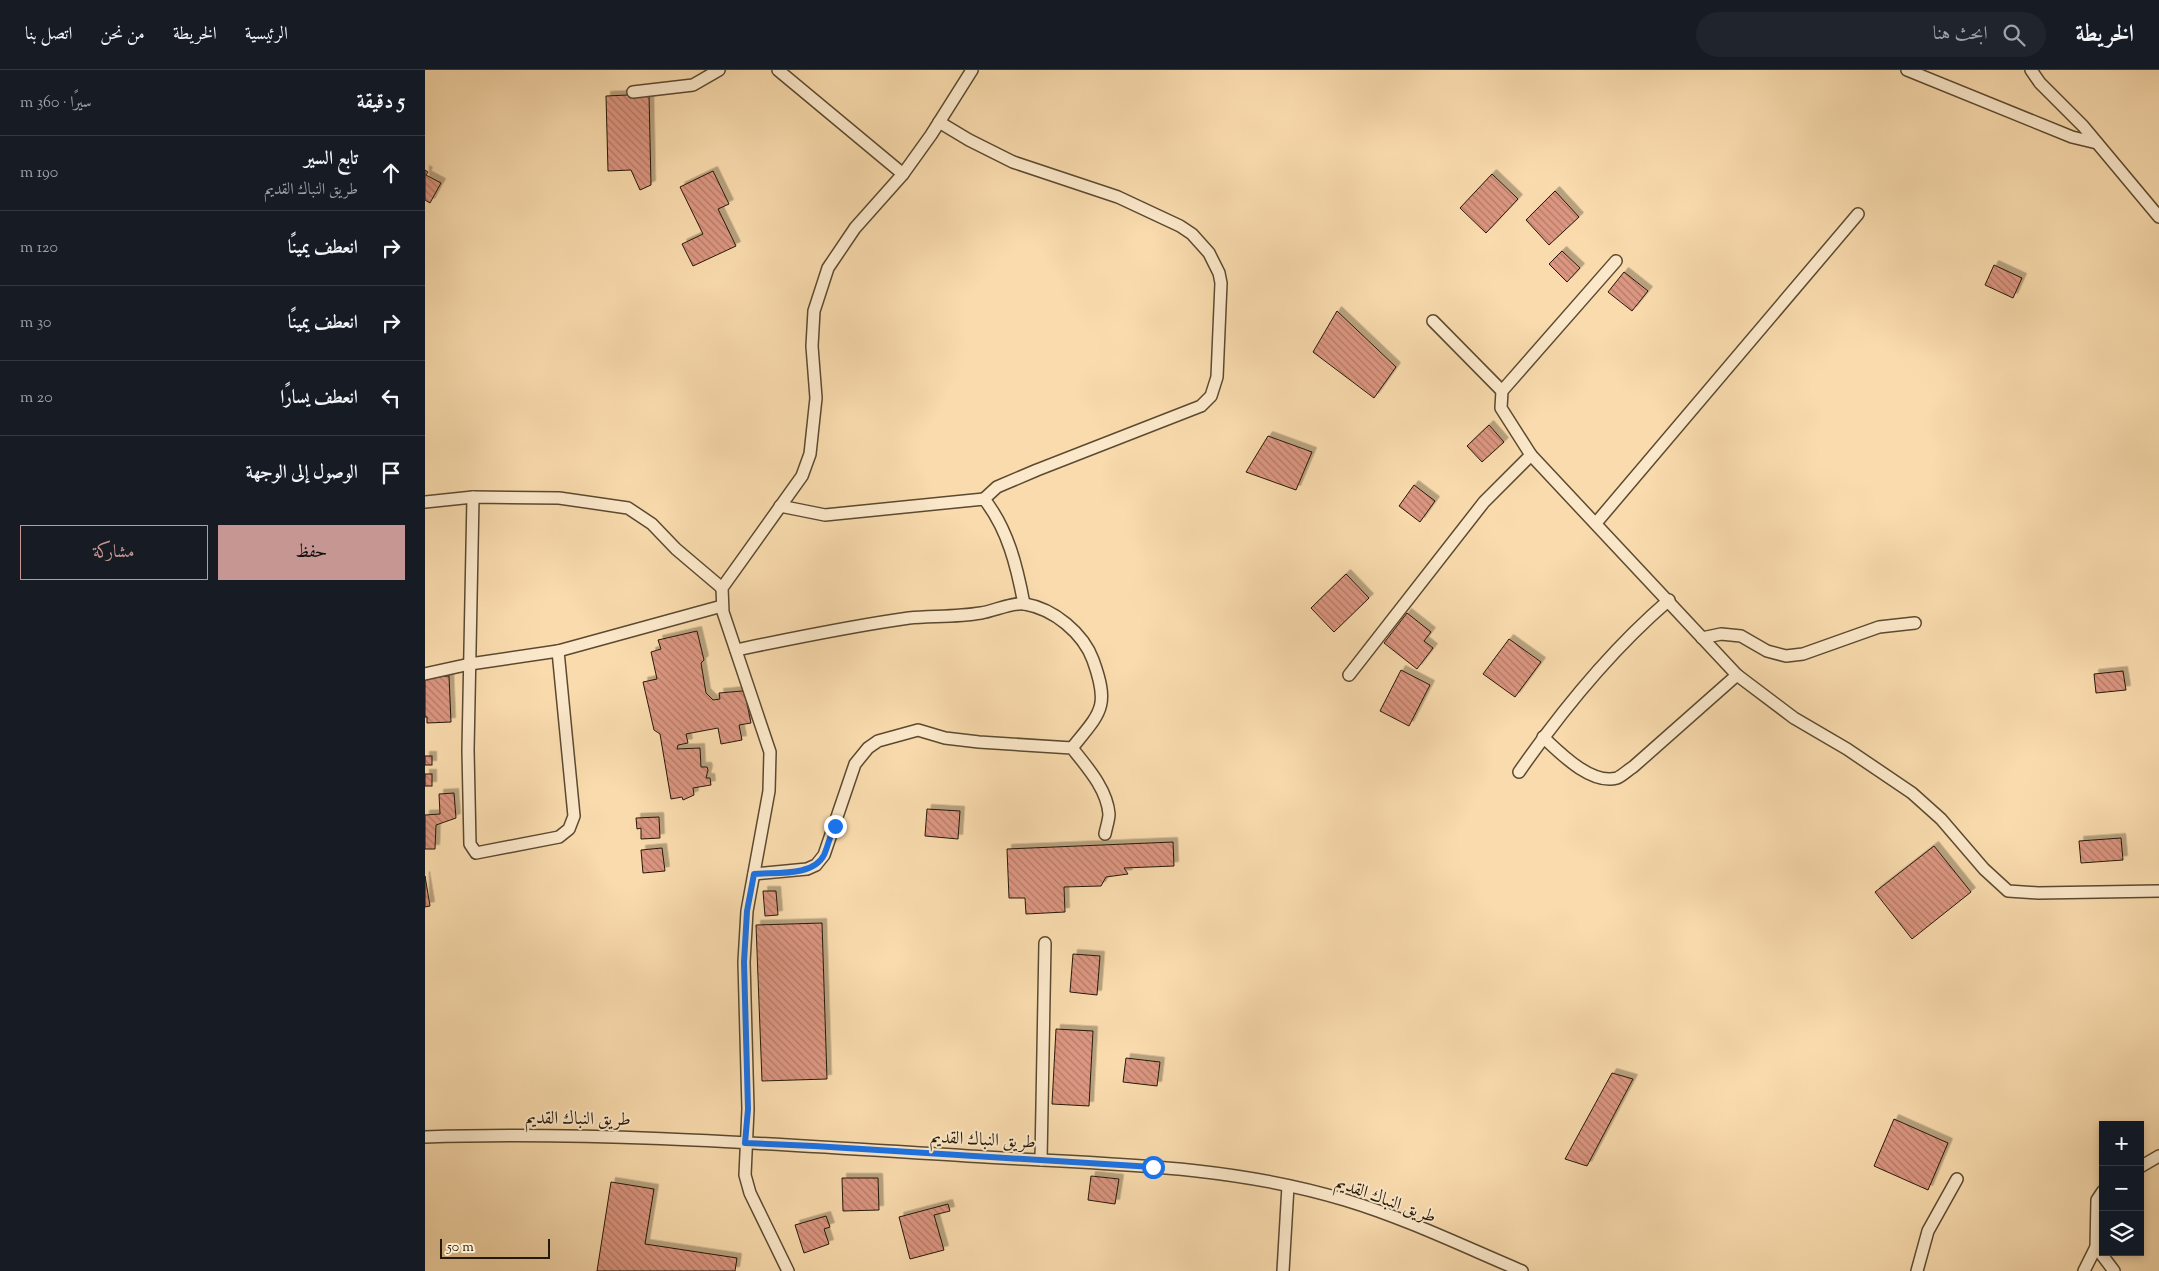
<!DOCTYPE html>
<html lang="ar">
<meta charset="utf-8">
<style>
:root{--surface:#171b24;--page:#20242c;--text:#f1f3f6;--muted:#9ea1a6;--line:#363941;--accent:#c59692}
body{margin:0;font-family:"Sorts Mill Goudy",Amiri,serif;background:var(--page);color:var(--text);direction:rtl}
.controls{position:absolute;right:15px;bottom:15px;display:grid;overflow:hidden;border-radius:0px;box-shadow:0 2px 8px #0003}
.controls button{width:45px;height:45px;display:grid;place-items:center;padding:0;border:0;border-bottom:1px solid var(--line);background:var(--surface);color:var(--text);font:25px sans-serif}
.scale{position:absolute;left:15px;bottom:12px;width:110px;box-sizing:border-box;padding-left:5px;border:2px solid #261907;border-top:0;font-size:14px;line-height:18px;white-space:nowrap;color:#261907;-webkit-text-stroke:4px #fbe8ca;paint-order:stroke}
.stop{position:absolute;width:15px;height:15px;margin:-11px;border:4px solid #1a73e8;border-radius:50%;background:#fff}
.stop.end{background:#1a73e8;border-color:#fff;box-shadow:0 1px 5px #0008}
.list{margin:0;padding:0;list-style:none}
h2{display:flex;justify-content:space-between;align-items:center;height:65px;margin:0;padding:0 20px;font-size:21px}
h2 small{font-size:16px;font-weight:400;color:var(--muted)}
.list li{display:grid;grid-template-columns:32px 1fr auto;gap:15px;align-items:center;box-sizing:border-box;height:75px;padding:0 20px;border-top:1px solid var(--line)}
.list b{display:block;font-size:19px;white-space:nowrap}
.list p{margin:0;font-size:16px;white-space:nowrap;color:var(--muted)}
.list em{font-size:16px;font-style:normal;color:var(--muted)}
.actions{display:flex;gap:10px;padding:15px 20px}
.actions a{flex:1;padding:11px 0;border:1px solid var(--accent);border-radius:0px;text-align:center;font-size:18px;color:var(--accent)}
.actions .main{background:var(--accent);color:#111}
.icon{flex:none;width:28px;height:28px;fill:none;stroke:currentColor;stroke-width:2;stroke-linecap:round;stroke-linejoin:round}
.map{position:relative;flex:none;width:1734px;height:1201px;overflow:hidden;direction:ltr}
header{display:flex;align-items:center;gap:30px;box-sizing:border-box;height:70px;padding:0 25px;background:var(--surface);border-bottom:1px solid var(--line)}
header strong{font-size:24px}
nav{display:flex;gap:28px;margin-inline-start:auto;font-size:18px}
.search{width:350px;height:45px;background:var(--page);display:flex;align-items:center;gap:12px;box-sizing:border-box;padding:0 18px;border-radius:28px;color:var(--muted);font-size:19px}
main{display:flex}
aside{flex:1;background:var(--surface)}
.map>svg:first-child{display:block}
.building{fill:url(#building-back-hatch);stroke:#261907;filter:url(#shadow)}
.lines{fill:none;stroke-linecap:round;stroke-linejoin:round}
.minor-casing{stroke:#5b4a30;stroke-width:14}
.minor{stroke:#fbe8ca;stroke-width:11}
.route{stroke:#1a73e8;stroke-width:6}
.labels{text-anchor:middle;stroke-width:4;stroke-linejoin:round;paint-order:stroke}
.street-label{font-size:18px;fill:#261907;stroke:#fbe8ca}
</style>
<header>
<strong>الخريطة</strong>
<div class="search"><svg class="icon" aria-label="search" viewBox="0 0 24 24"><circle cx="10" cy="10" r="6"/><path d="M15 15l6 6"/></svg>ابحث هنا</div>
<nav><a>الرئيسية</a><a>الخريطة</a><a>من نحن</a><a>اتصل بنا</a></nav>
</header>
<main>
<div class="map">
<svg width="1734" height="1201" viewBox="0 0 1734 1201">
<defs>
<pattern id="building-back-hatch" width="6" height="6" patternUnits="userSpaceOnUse" patternTransform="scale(1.25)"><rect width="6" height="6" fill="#dc9681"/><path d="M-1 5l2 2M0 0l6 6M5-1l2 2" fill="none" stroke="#b27a68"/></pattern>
<filter id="shadow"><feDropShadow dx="4.5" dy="-4.5" stdDeviation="0" flood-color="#0004"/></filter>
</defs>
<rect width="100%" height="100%" fill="#f9dbad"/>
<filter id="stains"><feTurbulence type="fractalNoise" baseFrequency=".004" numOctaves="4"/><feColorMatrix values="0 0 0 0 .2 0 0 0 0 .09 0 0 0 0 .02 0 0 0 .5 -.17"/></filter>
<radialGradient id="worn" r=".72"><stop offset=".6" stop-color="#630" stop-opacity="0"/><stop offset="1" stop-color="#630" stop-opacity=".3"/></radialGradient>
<g class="building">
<polygon points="224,24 226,115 215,120 206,100 183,101 181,26"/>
<polygon points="0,100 3,102 1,105 16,113 5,133 0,130"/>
<polygon points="288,101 304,134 293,139 311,176 268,196 257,174 278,164 255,117"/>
<polygon points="1067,104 1093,129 1061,163 1035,138"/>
<polygon points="1130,121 1154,147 1124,175 1101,150"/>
<polygon points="1137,181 1155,198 1142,212 1124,194"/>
<polygon points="1569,195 1597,208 1588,228 1560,215"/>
<polygon points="1199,202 1223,221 1207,241 1183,222"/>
<polygon points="912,241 971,297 949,328 888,282"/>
<polygon points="1064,355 1079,372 1057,392 1042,376"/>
<polygon points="843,366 887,382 871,420 821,402"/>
<polygon points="989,415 1010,431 995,452 974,436"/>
<polygon points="921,504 944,528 909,562 886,538"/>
<polygon points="982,543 1006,562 999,571 1008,578 992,599 959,573"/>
<polygon points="272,561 279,590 276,593 281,623 288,630 295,629 294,623 317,621 320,624 326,653 314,655 317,670 296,674 293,658 261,664 263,673 253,675 252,679 275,678 276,697 282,697 283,700 281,708 285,708 286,715 268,718 269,725 258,730 257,727 246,729 235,664 229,660 218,612 232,609 226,582 236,579 233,570"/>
<polygon points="1084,569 1116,592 1090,627 1058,604"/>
<polygon points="976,600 1005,615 984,656 955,641"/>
<polygon points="1698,601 1701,620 1671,623 1669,604"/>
<polygon points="24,606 26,652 2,653 2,647 0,647 0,607"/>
<rect x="0" y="686" width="7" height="9"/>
<rect x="0" y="704" width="7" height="12"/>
<polygon points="29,723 31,748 11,755 10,779 0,779 0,745 15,744 14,724"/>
<polygon points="502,739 535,741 533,769 500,766"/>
<polygon points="234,747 235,768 216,769 216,758 212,759 211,748"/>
<polygon points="1696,768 1698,790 1656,793 1654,771"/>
<polygon points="748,772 749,796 699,798 703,804 681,807 676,816 639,817 640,842 601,844 600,828 584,828 582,779"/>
<polygon points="1509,776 1546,822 1487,869 1450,822"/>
<polygon points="237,778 240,801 218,803 216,780"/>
<polygon points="0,806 5,836 0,837"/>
<polygon points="338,821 351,821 353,845 340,846"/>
<polygon points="397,853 402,1009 337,1011 331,855"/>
<polygon points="648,884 675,886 672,925 645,922"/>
<polygon points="631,959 668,961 664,1036 627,1034"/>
<polygon points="701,988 735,992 732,1016 698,1012"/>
<polygon points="1187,1003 1208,1009 1162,1096 1140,1089"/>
<polygon points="1469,1049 1523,1073 1503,1120 1449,1096"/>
<polygon points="666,1106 694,1109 690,1134 663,1130"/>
<polygon points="417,1108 453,1108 454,1140 418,1141"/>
<polygon points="186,1112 229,1119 220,1174 312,1188 310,1201 172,1201"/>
<polygon points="523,1134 525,1141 509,1145 519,1180 485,1189 474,1147"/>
<polygon points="401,1146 405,1157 399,1159 404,1174 379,1183 370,1155"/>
</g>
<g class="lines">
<defs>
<g id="minor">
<polyline points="353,0 478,104"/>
<polyline points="1482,0 1647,67 1672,73"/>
<polyline points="1606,0 1615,13 1658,56 1734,147"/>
<polyline points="208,22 268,15 294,0"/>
<polyline points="514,52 544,70 588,92 693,127 755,156 767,164 784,183 794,203 796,213 792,307 786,326 776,336 612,400 572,417 559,429"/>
<polyline points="1191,191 1077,321 1076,338 1106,385 1312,605 1369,648 1422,679 1487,723 1516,749 1559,799 1583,821 1613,823 1734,821"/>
<polyline points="1008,251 1077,321"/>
<polyline points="48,427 43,680 45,774 51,783 134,767 144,759 149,746 133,581"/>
<polyline points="0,432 48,427 134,428 203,438 227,454 251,479 297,518"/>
<path d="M 355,436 L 400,445 L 559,429 C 583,459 592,497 599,534"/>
<polyline points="1171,453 1433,144"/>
<polyline points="1277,568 1296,564 1316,566 1342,581 1361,586 1378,584 1454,557 1490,553"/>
<path d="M 311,580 C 369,568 426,556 484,548 C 507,546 532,547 556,543 C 569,541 588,532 600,534 C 629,539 658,563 668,590 C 685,637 676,642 647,678"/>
<polyline points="0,604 45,594 133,581 297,536"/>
<polyline points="924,605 1059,432 1106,385"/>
<path d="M 1118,667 C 1135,683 1166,715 1192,708 C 1197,706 1203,700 1208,697 L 1312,605"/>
<path d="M 1094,702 C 1137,640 1186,580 1244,530"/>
<path d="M 329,804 L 382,799 L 391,795 L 399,785 L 430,694 L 443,678 L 453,671 L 493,660 L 520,668 L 554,672 L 647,678 C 662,697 682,719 684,744 C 684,750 681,758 680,764"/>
<path d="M 0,1067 C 181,1061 362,1075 543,1086 C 668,1094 799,1093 920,1130 C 980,1148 1040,1177 1097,1201"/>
<polyline points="616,1090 620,873"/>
<polyline points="1715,1097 1734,1086"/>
<polyline points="1671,1177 1689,1201"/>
<polyline points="363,1201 325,1123 320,1105 323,1039 319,892 322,841 344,721 345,682 298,542 297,518 377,406 385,384 391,328 387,276 389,241 403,198 430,158 478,104 506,65 547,0"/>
<polyline points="858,1201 863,1116"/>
<polyline points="1492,1201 1503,1161 1532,1109"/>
<polyline points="1659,1201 1671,1177 1672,1130 1678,1121"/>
</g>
</defs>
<use href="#minor" class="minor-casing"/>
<use href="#minor" class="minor"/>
</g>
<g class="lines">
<path class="route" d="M 410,756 C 405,765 403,776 399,785 C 388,807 350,802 329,804 L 322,841 L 319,892 L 323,1039 L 320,1073 L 389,1076 L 728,1097"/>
</g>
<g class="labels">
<g class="street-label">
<text transform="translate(153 1048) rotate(1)" y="6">طريق النباك القديم</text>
<text transform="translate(558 1069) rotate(3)" y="6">طريق النباك القديم</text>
<text transform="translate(961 1129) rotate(20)" y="6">طريق النباك القديم</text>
</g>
</g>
<rect width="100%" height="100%" filter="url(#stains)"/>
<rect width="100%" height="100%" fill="url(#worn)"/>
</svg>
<div class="controls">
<button>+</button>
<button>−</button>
<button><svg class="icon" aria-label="layers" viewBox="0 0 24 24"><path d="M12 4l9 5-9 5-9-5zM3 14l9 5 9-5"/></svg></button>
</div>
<div class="scale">50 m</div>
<div class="stop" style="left:728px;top:1097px"></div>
<div class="stop end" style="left:410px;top:756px"></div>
</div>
<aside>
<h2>5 دقيقة<small>سيرًا · 360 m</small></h2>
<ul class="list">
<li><svg class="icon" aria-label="ahead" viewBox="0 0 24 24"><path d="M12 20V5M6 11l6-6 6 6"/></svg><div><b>تابع السير</b><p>طريق النباك القديم</p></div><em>190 m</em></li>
<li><svg class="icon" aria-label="right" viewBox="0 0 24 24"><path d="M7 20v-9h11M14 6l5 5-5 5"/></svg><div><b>انعطف يمينًا</b></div><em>120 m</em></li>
<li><svg class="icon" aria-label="right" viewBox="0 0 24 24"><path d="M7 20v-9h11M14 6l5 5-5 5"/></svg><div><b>انعطف يمينًا</b></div><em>30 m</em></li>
<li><svg class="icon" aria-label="left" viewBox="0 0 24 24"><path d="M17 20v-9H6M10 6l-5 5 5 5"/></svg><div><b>انعطف يسارًا</b></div><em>20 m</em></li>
<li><svg class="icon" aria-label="arrive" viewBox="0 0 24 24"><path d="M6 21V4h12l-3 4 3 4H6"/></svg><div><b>الوصول إلى الوجهة</b></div></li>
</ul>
<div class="actions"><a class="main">حفظ</a><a>مشاركة</a></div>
</aside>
</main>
